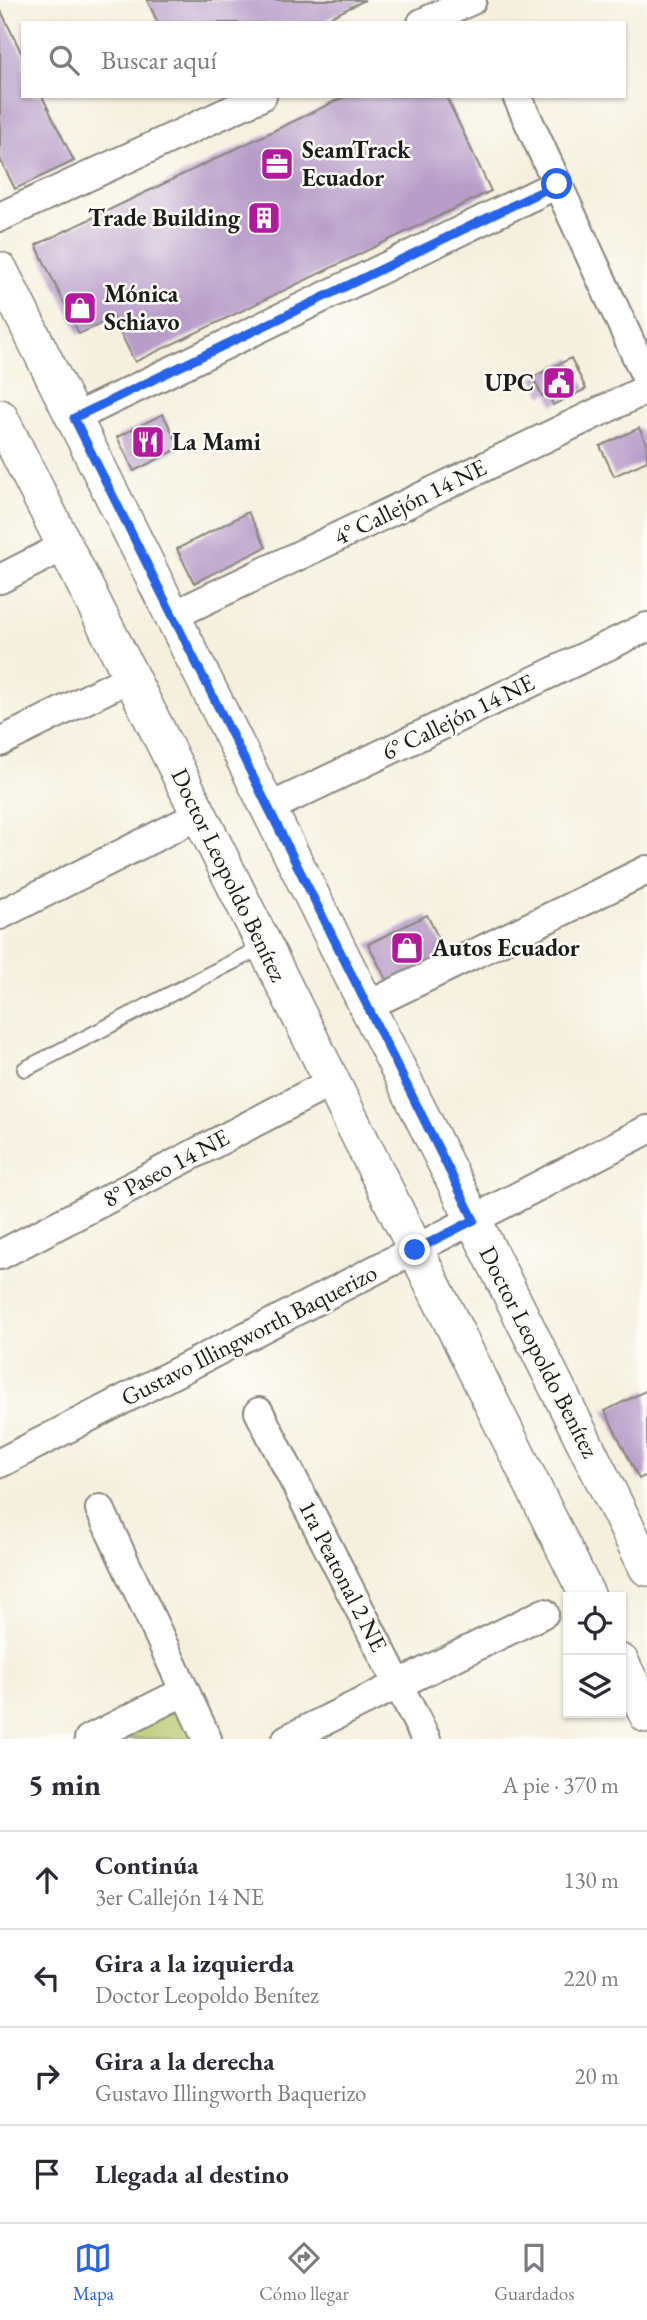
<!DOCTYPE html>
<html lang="es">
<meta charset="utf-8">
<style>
:root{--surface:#fff;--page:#f7f7f7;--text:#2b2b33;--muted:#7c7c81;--line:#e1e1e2;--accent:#2563eb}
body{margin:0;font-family:"EB Garamond",serif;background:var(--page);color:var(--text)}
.controls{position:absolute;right:21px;bottom:21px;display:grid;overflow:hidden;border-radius:0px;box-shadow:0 2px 5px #0004}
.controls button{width:63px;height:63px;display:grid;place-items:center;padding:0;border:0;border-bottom:2px solid var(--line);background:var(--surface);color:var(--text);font:35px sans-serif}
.stop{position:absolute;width:21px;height:21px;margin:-16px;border:5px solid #2563eb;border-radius:50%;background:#fff}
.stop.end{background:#2563eb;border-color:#fff;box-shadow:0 2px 7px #0008}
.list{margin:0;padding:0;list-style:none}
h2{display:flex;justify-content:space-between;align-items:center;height:91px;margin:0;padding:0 28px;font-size:30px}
h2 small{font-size:23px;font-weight:400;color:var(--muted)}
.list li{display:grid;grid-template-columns:46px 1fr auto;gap:21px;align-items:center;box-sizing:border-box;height:98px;padding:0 28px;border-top:2px solid var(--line)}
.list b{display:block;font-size:26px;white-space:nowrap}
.list p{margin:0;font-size:23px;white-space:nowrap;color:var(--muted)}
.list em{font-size:23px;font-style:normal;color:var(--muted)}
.icon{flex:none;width:38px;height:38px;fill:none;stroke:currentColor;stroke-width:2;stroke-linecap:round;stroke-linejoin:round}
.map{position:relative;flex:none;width:647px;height:1739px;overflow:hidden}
.search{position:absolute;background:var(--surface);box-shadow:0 2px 5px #0004;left:21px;right:21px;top:21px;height:77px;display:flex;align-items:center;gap:18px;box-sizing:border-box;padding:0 24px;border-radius:0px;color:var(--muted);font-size:26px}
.sheet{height:483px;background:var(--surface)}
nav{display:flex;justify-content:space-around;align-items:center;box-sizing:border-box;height:98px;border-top:2px solid var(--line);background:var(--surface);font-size:19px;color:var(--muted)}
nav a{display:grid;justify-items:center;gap:4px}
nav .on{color:var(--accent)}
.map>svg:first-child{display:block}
.green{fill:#b3c467;stroke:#687042;stroke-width:2}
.building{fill:#b89dc9}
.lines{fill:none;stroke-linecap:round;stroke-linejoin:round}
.service-casing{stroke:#88867d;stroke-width:18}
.minor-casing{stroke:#88867d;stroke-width:32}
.tertiary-casing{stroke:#88867d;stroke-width:38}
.service{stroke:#fff;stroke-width:14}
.minor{stroke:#fff;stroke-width:28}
.tertiary{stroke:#fff;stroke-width:35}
.route{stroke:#2563eb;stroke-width:9}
.labels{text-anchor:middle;stroke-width:5;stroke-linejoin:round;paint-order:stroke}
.poi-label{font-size:24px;font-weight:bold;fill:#1c1c1c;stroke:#fdfcf7;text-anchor:start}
.street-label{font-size:24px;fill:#1c1c1c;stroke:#fdfcf7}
</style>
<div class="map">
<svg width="647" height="1739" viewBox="0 0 647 1739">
<rect width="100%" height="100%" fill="#fdfcf7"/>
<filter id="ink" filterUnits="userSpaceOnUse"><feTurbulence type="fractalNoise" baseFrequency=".0143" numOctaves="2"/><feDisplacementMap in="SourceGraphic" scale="14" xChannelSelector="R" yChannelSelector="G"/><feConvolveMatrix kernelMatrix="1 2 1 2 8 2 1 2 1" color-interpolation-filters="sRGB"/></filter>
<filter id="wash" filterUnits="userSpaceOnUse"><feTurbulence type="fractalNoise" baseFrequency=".00686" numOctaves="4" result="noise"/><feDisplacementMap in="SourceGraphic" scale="28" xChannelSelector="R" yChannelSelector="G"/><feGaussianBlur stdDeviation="1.57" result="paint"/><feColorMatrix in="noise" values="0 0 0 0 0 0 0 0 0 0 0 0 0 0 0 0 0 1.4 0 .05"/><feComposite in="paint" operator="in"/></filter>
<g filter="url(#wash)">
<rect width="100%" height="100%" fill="#f5f0de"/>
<polygon class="green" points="178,1708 196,1739 117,1739"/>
<g id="blocks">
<g class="building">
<polygon points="147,0 365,0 319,23 158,23"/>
<polygon points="0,9 23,56 23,96 42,96 74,161 15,189 0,159"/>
<polygon points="346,96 446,96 491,191 135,362 113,318 79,334 36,245"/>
<polygon points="571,358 586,389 553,405 548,393 542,396 533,377"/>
<polygon points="163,414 180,448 134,471 117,437"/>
<polygon points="639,428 647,444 647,461 614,476 600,446"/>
<polygon points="248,512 266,547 194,583 177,549"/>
<polygon points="427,915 446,953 388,983 368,944"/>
<polygon points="647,1390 647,1475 639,1479 605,1411"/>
</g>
</g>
</g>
<g filter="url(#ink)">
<use href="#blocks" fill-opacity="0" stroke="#88867d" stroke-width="2"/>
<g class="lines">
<defs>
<polyline id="service" points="25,1069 264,946"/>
<g id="minor">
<polyline points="422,23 472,0"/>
<polyline points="517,96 647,379"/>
<polyline points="0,217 262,96"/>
<polyline points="74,418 557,184"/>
<polyline points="0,579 65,546"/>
<polyline points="172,616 647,389"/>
<polyline points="0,742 131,677"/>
<polyline points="269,808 647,627"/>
<polyline points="0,915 199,815"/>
<polyline points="367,1006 647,870"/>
<polyline points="0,1255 332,1082"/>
<polyline points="259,1412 426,1739"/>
<polyline points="0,1463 647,1130"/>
<polyline points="100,1509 207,1739"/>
<polyline points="89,1739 185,1691"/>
<polyline points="287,1739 544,1613"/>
</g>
<g id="tertiary">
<polyline points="0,270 647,1568"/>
<polyline points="0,417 131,677 588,1597"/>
<polyline points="621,1662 647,1715"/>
</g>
</defs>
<use href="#service" class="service-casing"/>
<use href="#minor" class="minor-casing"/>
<use href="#tertiary" class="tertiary-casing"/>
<use href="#service" class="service"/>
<use href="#minor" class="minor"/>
<use href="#tertiary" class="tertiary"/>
</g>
</g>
<g class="lines" filter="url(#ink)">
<polyline class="route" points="415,1250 474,1220 74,418 557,184"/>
</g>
<defs>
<symbol id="office-square" viewBox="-11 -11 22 22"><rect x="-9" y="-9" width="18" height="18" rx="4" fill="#b5179e" stroke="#fdfcf7"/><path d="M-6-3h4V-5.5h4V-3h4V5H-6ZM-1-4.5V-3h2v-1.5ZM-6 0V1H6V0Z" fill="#fff"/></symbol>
<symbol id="building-square" viewBox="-11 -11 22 22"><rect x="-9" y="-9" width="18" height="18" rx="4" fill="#b5179e" stroke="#fdfcf7"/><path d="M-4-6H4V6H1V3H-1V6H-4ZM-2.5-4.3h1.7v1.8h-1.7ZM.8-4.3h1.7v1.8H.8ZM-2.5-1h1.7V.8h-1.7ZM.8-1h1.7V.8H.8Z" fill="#fff"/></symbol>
<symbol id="shop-square" viewBox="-11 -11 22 22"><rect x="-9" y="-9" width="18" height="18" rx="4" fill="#b5179e" stroke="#fdfcf7"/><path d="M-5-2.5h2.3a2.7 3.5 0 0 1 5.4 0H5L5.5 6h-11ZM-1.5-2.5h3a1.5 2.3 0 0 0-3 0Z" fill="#fff"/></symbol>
<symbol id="civic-square" viewBox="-11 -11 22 22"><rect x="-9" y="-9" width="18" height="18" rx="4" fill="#b5179e" stroke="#fdfcf7"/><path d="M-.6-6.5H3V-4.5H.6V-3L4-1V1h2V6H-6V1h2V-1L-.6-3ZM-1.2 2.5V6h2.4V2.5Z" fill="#fff"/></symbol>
<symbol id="restaurant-square" viewBox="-11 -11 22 22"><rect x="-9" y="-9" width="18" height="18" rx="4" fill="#b5179e" stroke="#fdfcf7"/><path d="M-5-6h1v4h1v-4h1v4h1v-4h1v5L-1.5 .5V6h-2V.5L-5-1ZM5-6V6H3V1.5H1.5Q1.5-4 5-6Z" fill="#fff"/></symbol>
</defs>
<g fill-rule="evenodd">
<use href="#office-square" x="258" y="145" width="38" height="38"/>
<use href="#building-square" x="245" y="199" width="38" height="38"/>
<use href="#shop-square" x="61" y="289" width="38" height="38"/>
<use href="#civic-square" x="540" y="364" width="38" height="38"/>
<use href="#restaurant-square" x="129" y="423" width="38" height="38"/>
<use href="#shop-square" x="388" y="929" width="38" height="38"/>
</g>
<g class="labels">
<g class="poi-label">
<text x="302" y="158">SeamTrack<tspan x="302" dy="28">Ecuador</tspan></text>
<text x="240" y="226" text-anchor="end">Trade Building</text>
<text x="104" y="302">Mónica<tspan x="104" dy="28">Schiavo</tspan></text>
<text x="534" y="391" text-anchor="end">UPC</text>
<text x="172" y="450">La Mami</text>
<text x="432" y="956">Autos Ecuador</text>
</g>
<g class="street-label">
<text transform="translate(410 502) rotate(-26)" y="8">4° Callejón 14 NE</text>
<text transform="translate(458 717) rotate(-26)" y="8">6° Callejón 14 NE</text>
<text transform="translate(229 875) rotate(64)" y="8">Doctor Leopoldo Benítez</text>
<text transform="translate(166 1168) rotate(-28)" y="8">8° Paseo 14 NE</text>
<text transform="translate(249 1335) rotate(-27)" y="8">Gustavo Illingworth Baquerizo</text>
<text transform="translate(539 1352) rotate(63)" y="8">Doctor Leopoldo Benítez</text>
<text transform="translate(343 1576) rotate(63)" y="8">1ra Peatonal 2 NE</text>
</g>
</g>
</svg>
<div class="controls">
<button><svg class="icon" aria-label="locate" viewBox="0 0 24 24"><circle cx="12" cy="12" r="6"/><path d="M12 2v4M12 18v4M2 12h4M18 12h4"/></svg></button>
<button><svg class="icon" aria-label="layers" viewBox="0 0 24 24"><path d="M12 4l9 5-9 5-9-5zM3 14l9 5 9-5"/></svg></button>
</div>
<div class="stop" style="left:557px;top:184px"></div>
<div class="stop end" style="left:415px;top:1250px"></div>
<div class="search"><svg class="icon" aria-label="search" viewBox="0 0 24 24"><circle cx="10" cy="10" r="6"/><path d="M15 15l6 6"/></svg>Buscar aquí</div>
</div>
<section class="sheet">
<h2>5 min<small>A pie · 370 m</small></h2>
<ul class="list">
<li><svg class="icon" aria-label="ahead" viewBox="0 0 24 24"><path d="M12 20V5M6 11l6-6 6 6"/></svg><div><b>Continúa</b><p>3er Callejón 14 NE</p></div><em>130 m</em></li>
<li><svg class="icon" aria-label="left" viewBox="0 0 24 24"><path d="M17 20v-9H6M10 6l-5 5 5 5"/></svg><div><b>Gira a la izquierda</b><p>Doctor Leopoldo Benítez</p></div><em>220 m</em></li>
<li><svg class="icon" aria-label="right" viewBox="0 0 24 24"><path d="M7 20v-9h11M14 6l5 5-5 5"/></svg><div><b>Gira a la derecha</b><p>Gustavo Illingworth Baquerizo</p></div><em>20 m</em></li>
<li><svg class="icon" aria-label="arrive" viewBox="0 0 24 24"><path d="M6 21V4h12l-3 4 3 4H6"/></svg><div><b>Llegada al destino</b></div></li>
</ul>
</section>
<nav>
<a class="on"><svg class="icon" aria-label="map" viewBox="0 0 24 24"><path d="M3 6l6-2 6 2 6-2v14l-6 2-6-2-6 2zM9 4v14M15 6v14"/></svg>Mapa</a>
<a><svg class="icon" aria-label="directions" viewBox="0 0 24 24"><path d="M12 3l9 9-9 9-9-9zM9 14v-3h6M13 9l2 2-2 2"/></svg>Cómo llegar</a>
<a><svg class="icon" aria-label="saved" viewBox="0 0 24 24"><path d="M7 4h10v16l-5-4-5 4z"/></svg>Guardados</a>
</nav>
